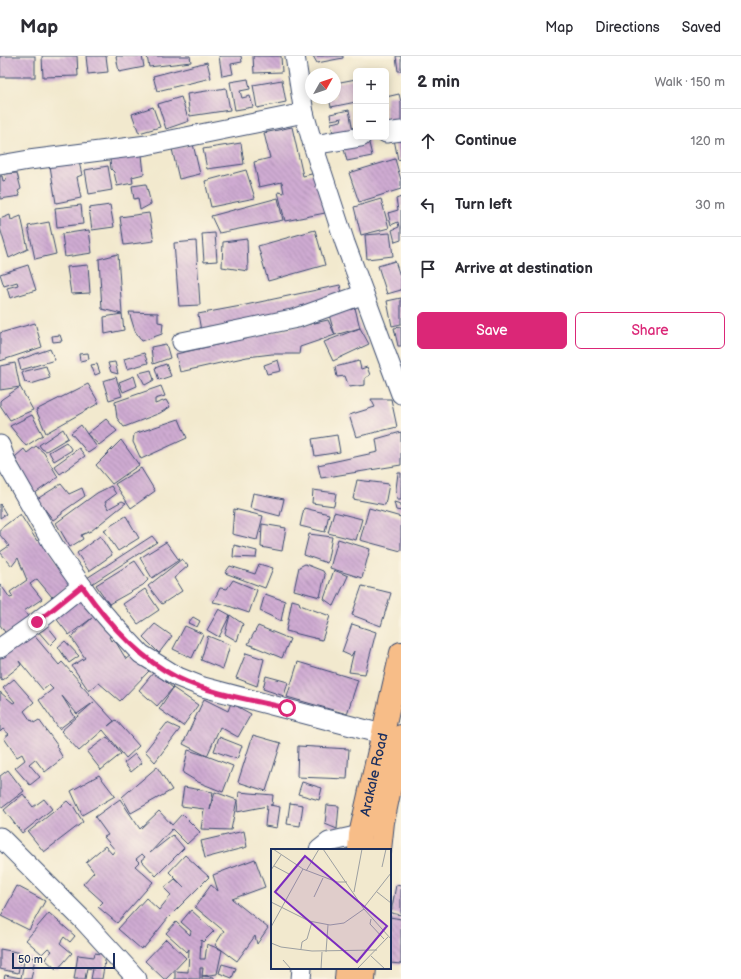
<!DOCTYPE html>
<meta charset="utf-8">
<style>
:root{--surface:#fff;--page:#f2f2f3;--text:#2b2b33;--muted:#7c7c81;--line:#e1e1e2;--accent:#db2777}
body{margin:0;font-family:"Balsamiq Sans",sans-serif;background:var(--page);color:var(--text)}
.controls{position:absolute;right:12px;top:12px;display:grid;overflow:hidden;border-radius:6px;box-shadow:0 2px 10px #0003}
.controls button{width:36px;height:36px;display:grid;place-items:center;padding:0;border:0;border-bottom:1px solid var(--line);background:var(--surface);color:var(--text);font:20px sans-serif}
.compass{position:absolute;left:305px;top:12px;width:36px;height:36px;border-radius:50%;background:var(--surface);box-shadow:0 2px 10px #0003;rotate:50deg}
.scale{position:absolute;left:12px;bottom:10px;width:103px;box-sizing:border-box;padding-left:4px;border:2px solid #1b2f5e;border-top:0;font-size:11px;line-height:14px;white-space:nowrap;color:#1b2f5e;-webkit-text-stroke:3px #fcf5e5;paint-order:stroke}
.stop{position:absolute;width:12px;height:12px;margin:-9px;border:3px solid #db2777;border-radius:50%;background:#fff}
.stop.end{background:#db2777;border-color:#fff;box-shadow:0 1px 4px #0008}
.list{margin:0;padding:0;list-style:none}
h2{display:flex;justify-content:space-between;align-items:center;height:52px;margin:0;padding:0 16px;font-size:17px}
h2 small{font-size:13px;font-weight:400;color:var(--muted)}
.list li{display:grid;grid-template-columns:26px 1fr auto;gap:12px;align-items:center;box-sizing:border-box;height:64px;padding:0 16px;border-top:1px solid var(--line)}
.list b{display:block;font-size:15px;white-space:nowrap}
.list em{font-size:13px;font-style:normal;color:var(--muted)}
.actions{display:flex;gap:8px;padding:12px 16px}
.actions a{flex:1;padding:9px 0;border:1px solid var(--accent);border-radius:6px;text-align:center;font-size:14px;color:var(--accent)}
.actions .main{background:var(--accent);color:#fff}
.icon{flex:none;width:22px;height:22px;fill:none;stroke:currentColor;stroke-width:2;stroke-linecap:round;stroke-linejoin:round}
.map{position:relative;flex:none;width:401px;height:923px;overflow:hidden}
header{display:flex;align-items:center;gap:24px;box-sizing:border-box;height:56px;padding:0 20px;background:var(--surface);border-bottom:1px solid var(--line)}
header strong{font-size:19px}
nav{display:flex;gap:22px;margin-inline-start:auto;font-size:14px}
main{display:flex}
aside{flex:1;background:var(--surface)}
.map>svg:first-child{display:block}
.building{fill:url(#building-back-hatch)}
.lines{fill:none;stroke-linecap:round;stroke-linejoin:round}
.minor-casing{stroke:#3b4b6f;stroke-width:21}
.major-casing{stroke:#3b4b6f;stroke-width:24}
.minor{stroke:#fff;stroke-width:19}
.major{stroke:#f7bd88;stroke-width:22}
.route{stroke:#db2777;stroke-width:5}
.labels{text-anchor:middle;stroke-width:3;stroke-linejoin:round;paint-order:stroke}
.street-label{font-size:14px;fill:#1b2f5e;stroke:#fcf5e5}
.inset-road{fill:none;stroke:#9c9fa1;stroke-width:1}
.view{fill:#7b2cbf;fill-opacity:0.15;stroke:#7b2cbf;stroke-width:2}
.inset-edge{fill:none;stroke:#1b2f5e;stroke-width:2}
</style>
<header>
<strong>Map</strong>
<nav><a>Map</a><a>Directions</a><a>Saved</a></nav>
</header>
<main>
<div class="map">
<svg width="401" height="923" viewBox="0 0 401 923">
<defs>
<pattern id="building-back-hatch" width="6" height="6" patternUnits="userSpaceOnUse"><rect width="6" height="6" fill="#cfabd2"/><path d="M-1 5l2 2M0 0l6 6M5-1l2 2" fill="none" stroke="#a78cae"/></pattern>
</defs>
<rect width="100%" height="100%" fill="#fcf5e5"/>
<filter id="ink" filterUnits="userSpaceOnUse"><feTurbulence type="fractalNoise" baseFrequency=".025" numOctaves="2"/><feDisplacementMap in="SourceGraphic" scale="8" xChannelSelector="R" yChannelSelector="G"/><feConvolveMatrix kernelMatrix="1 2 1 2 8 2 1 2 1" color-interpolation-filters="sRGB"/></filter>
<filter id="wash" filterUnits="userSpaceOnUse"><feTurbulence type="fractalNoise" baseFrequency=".012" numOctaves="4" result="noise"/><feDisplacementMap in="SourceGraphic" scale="16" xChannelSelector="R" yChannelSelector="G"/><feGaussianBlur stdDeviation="0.9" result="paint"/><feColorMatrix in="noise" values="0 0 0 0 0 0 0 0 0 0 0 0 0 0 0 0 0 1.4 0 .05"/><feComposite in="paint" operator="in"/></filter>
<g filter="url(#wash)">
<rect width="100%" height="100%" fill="#f2e9ce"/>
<g id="blocks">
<g class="building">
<rect x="0" y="0" width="35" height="21"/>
<polygon points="42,0 77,0 78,20 43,21"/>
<polygon points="86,0 106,0 108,16 88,18"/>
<polygon points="116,0 142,0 144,11 119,16"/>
<polygon points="147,0 190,0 191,6 149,11"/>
<polygon points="219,0 241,0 242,6 231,8 233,18 222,20"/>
<polygon points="253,0 281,0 282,16 254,17"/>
<polygon points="313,0 343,0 343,2 317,7"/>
<polygon points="396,0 401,0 401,15 398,15"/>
<polygon points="207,6 211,22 157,35 153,20"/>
<polygon points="248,23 250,33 240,35 242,42 250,40 253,51 235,54 230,26"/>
<polygon points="356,23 356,46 331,51 329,42 335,42 335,27"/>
<polygon points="282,24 286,46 257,52 253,29"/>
<polygon points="226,32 230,54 190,60 187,38"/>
<polygon points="399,38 401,46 401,69 386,72 386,41"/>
<polygon points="181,41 189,65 166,73 158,48"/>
<polygon points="153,51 160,71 139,77 132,58"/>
<polygon points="349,54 353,75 333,78 331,67 341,65 342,62 331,64 330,58"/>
<polygon points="292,71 303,120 316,117 325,157 285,165 278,136 284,137 282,126 259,131 254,106 270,102 264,77"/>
<polygon points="401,82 401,103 398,104 394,83"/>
<polygon points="368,83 372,100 347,105 343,89"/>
<polygon points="241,87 244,108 207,113 203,93"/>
<polygon points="193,88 200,118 179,123 172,93"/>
<polygon points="142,99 144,118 132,121 133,127 117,130 114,116 111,113 110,103"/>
<polygon points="395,103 401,124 401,133 359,146 349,117"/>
<polygon points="79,106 82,119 77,121 81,142 56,147 50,110"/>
<polygon points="108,110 112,134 89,138 85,114"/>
<polygon points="246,114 255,142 211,151 205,125"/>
<polygon points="17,117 21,133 18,135 20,140 0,143 0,120 2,120 3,125 6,124 5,118"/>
<polygon points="146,128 151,148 140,154 138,142 134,143 132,130"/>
<polygon points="401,141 401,184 395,186 392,174 399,171 398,166 391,169 388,157 398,154 396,143"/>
<polygon points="278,142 283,164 219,177 211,160"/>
<polygon points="381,143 389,172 361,179 354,151"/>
<polygon points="81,149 83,168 57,171 55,152"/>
<polygon points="110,149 114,171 92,174 89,152"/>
<polygon points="149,157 154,185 124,189 120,161"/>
<polygon points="10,159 11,164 21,160 28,193 9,202 0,172 0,163"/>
<polygon points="49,166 56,198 35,203 28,170"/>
<polygon points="89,174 92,197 65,201 62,178"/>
<polygon points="315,174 325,209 268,225 258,190"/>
<polygon points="215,177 217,205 204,206 202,178"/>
<polygon points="390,177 393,200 367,203 365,179"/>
<polygon points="247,183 248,215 222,211 223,186"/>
<polygon points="196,185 200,249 179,250 174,187"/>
<polygon points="118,198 122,258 102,253 99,203"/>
<polygon points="395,205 401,223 401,234 387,238 378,210"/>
<polygon points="28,209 36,234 10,242 7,232 18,229 17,226 4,230 0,218"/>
<polygon points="88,209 90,237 71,238 67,211"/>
<polygon points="340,229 343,241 244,267 201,275 198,258 241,250"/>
<polygon points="401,242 401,268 392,270 387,245"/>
<polygon points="355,252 360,272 335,279 329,259"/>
<polygon points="129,256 158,257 158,266 163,267 162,278 142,285 135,275"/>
<polygon points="122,258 124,274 105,278 104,261"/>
<polygon points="328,264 335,279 300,291 299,298 272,298 247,301 180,316 176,298"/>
<polygon points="35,267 42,291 0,305 0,277"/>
<polygon points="401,271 401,290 398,290 394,272"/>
<polygon points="360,272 369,288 333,305 324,286"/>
<polygon points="60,279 62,285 53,286 52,280"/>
<polygon points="166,288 170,302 153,308 151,291"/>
<polygon points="50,293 55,304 21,314 18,304"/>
<polygon points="88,297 89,303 80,305 79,298"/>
<polygon points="144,297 148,307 127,313 124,303"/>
<polygon points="278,304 281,315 267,318 264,309"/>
<polygon points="359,305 361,313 367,311 370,319 365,322 365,329 349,331 345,320 337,321 335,311"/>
<polygon points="115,306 118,318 111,316 108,307"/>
<polygon points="15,307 20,331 33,354 10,364 0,349 0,345 2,343 20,331 0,334 0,310"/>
<polygon points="97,308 100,317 95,319 91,309"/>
<polygon points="166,308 171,320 159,324 155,312"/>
<polygon points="46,310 50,322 31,328 25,326 22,317 26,315"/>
<polygon points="151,314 154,324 145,329 139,317"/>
<polygon points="134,320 137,330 123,336 119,326"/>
<polygon points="116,321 122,340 109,344 103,325"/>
<polygon points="88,328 99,347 46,377 36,354"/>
<polygon points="161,330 165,340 155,343 155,348 166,344 170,351 160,357 124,371 117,362 115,346"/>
<polygon points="371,343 391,343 397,371 356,381 349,359 375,351"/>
<polygon points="32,359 43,379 26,390 10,370"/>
<polygon points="106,363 117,375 99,389 87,378 97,391 88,397 71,377 81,369 87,378"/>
<polygon points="179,363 187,382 141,403 133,386 134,378"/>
<polygon points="63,373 68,382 46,395 42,393 39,389"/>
<polygon points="401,376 401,409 321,422 318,409 378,396 376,383"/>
<polygon points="337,379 340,396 315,400 312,383"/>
<polygon points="121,384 139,409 112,428 96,409"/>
<polygon points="66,386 72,394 54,405 49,396"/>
<polygon points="36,390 44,397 58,421 34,438 15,401 24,393 27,397"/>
<polygon points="79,392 85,400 60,418 54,410"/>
<polygon points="141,412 155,435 131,452 115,428"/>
<polygon points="398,417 401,417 401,444 397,444 396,433"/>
<polygon points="357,424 389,428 385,449 353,443"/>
<polygon points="61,428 69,438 82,432 85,440 62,456 62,458 53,464 37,443"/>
<polygon points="111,430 116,438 105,446 108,453 122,445 126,447 91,475 81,479 83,483 70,491 56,467 97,437"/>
<polygon points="313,434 336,437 334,450 312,447"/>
<polygon points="253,437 284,443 280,460 250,452"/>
<polygon points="394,446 401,448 401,455 396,454"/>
<polygon points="0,448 6,458 0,462"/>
<polygon points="304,452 329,458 325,476 300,470"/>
<polygon points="369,452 401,461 401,495 360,484"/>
<polygon points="234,453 263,460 257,484 232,478"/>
<polygon points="334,456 362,463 356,484 328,477"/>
<polygon points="20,458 37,485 42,482 56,504 53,506 56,504 72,527 52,541 37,523 30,528 42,543 24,555 30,563 7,579 0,569 0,528 10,542 13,541 10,536 27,524 18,502 12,510 0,496 9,490 0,479 0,473"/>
<polygon points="126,460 139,482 118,495 104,474"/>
<polygon points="262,468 286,472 282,495 261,491"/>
<polygon points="309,478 332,481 327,507 304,499"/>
<polygon points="100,480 112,499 89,515 77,497"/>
<polygon points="152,480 157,486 90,529 87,522"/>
<polygon points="338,483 370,493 362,522 330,512"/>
<polygon points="166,486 179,504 152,522 140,502"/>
<polygon points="234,489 257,495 256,502 233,501"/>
<polygon points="182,503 188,510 174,522 182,535 162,548 148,530"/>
<polygon points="135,505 148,524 143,529 109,548 96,529"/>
<polygon points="259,508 273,512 265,532 225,517 230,510 255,518"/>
<polygon points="305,508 323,515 325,519 320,541 294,534 299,511"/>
<polygon points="334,514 348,520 334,550 324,543"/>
<polygon points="233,524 257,534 249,557 223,548 213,546 220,532 227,533"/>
<polygon points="362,530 391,537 381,570 352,559"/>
<polygon points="145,533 159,554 138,568 123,548"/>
<polygon points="265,538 285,545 281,565 260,555"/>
<polygon points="80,541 111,580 109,581 111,585 114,583 126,603 131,599 149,615 120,645 99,627 89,635 72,610 85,602 71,581 92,562 69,579 55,561"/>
<polygon points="292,544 299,546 300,549 330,560 322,584 286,575"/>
<polygon points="219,553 230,559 243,568 237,585 225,578 230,559 219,581 207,574"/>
<polygon points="193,561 200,565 197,571 188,567"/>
<polygon points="44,566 57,582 50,589 38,575"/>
<polygon points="155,568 172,580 159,597 143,581"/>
<polygon points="352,568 376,576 365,618 349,616 354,595 351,600 342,596"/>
<polygon points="185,570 203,578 192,602 173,593"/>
<polygon points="258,570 290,583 282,602 248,588"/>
<polygon points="32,577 59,609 62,606 81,627 80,628 114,665 108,670 116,664 139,690 126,702 103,674 79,695 61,675 94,646 77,658 62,640 75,661 59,673 39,644 53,633 49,629 43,634 19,605 21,609 2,624 0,621 0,599"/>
<polygon points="208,580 230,589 223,613 201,604"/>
<polygon points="65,585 79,600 69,607 58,591"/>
<polygon points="246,597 264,603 257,630 236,622"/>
<polygon points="298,606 358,624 347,658 287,641"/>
<polygon points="154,616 173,632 157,650 139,634"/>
<polygon points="266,620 288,626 284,640 263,633"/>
<polygon points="14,623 34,646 24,655 31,665 32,664 34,667 39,664 57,689 56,690 63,702 45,716 35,703 29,708 40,721 30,729 15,712 25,704 22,698 17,701 4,682 9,678 3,673 0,676 0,636 13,647 15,646 3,632"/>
<polygon points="173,632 198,649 183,670 159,653"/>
<polygon points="204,643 228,655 231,647 251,658 238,681 220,671 207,700 183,688"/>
<polygon points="167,667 180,673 155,706 145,695"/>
<polygon points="253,679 281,687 266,735 238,726"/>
<polygon points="107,681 121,698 101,714 87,696"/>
<polygon points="219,681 242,690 237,703 214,695"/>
<polygon points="298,690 349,693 347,723 297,721"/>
<polygon points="188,694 207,700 233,710 223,736 198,726 183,717"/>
<polygon points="135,698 142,707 131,716 124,707"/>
<polygon points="157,711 172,734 131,757 122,741"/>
<polygon points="8,714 24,735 2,752 0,749 0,720"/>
<polygon points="99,719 115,740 82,759 71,735"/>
<polygon points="302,726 322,732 319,744 298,738"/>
<polygon points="184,731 213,736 210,754 215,736 237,744 231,774 201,773 204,753 181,750"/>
<polygon points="239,736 273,739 272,749 270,749 280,751 277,772 265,770 267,750 237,756"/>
<polygon points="23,738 33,751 44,743 52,753 22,777 4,754"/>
<polygon points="120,743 140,773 159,755 172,769 182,758 200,776 187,788 172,773 150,797 173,779 184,792 156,820 141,804 145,801 142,798 136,803 139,806 135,810 153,826 117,867 98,851 103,846 83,828 94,816 86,806 105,790 112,798 115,794 104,781 108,779 95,761"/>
<polygon points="67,745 71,749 72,748 83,766 44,796 28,776"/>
<polygon points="290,747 303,749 300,770 287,768"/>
<polygon points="327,749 339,750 337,773 325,768"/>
<polygon points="244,775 247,791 205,802 201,785"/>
<polygon points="185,799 209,821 168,862 144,892 142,891 141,893 118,873 146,842 159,854 171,839 164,832 175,823 184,831 169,816"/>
<polygon points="255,803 265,831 232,843 268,872 257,888 255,880 237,905 222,894 217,918 202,920 203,912 200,912 200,923 175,923 175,915 188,916 189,893 187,896 166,877 176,866 190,879 191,875 181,866 191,854 214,875 203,886 201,884 200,903 205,903 207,888 222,894 215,889 224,875 195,851 211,829 218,835 213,819"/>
<polygon points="396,829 401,830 401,859 391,857"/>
<polygon points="17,830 45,845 29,874 1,860"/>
<polygon points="49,857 75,880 70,886 64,881 60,887 72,897 57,914 45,903 52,895 48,892 42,898 26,884"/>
<polygon points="390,861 401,863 401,908 390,907"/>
<polygon points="166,883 186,902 166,923 164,923 145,905"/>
<polygon points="0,893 22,897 18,917 0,913"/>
<polygon points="95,897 106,899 102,923 91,923 93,913 87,912 85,923 74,923 78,899 94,901"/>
<polygon points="25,900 35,902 31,923 4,923 5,919 21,922"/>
<polygon points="222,908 236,912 232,922 219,917"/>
<polygon points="202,920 214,921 214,923 202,923"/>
</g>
</g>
</g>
<g filter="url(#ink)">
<use href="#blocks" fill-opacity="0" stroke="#3b4b6f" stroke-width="1"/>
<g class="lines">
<defs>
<g id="minor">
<polyline points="295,0 304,57 313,89 345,187 401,338"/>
<polyline points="386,77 401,75"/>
<polyline points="313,89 361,81"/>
<polyline points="0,109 29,104 147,89 304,57"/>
<polyline points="182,286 297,262 364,238"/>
<polyline points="0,389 7,408 54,490 91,543 111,566 141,598 178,621 203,631 382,678"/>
<polyline points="0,592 37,566 82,530"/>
<polyline points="0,781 83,864 137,923"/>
<polyline points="319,794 329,786 360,779"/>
<polyline points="301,923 302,912"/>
</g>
<g id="major">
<path id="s1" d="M 359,794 L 360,779 L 401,597"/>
<polyline points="380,794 383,766 401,680"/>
<polyline points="346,923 347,912"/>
<polyline points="364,923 365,912"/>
</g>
</defs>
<use href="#minor" class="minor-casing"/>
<use href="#major" class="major-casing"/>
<use href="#minor" class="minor"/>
<use href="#major" class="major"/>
</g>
</g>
<g class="lines" filter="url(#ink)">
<path class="route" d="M 37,566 L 82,530 C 107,566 138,602 178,622 C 211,638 252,644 287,652"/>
</g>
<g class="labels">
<g class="street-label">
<text dy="5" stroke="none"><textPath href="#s1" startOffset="77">Arakale Road</textPath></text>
</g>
</g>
<g transform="translate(271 793)">
<rect width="120" height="120" fill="#f2e9ce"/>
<path class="inset-road" d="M 2,0 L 32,20 L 66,33 L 76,33M 52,0 L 93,60 L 120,90M 3,17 L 18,25M 111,18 L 115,0M 0,21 L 10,6M 35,22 L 48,0M 83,43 L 91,0M 106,43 L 120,54M 43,48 L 52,29M 0,53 L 38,72 L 59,76 L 73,74 L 93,60M 94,57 L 120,24M 100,70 L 99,75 L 113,90M 0,78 L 32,20M 0,94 L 10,98 L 41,102 L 106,101M 30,100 L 31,93 L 36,90 L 41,73M 55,103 L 57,76M 100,107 L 114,120M 12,111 L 20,120M 50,120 L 51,103M 86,120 L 117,88"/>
<path class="view" d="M 34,7 L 116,77 L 86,113 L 4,43 Z"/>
<rect width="120" height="120" class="inset-edge"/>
</g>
</svg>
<div class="controls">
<button>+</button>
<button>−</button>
</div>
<svg class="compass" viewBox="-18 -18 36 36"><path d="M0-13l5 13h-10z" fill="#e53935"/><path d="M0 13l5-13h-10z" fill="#7c7c81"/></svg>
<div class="scale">50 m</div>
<div class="stop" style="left:287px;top:652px"></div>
<div class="stop end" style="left:37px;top:566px"></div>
</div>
<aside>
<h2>2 min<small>Walk · 150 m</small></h2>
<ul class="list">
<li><svg class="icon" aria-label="ahead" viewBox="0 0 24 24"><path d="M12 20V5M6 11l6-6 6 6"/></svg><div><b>Continue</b></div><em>120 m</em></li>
<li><svg class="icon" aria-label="left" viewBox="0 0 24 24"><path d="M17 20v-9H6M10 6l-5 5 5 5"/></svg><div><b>Turn left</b></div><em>30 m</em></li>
<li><svg class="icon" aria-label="arrive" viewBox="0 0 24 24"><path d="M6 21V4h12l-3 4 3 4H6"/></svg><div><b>Arrive at destination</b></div></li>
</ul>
<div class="actions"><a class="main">Save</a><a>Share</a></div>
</aside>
</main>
